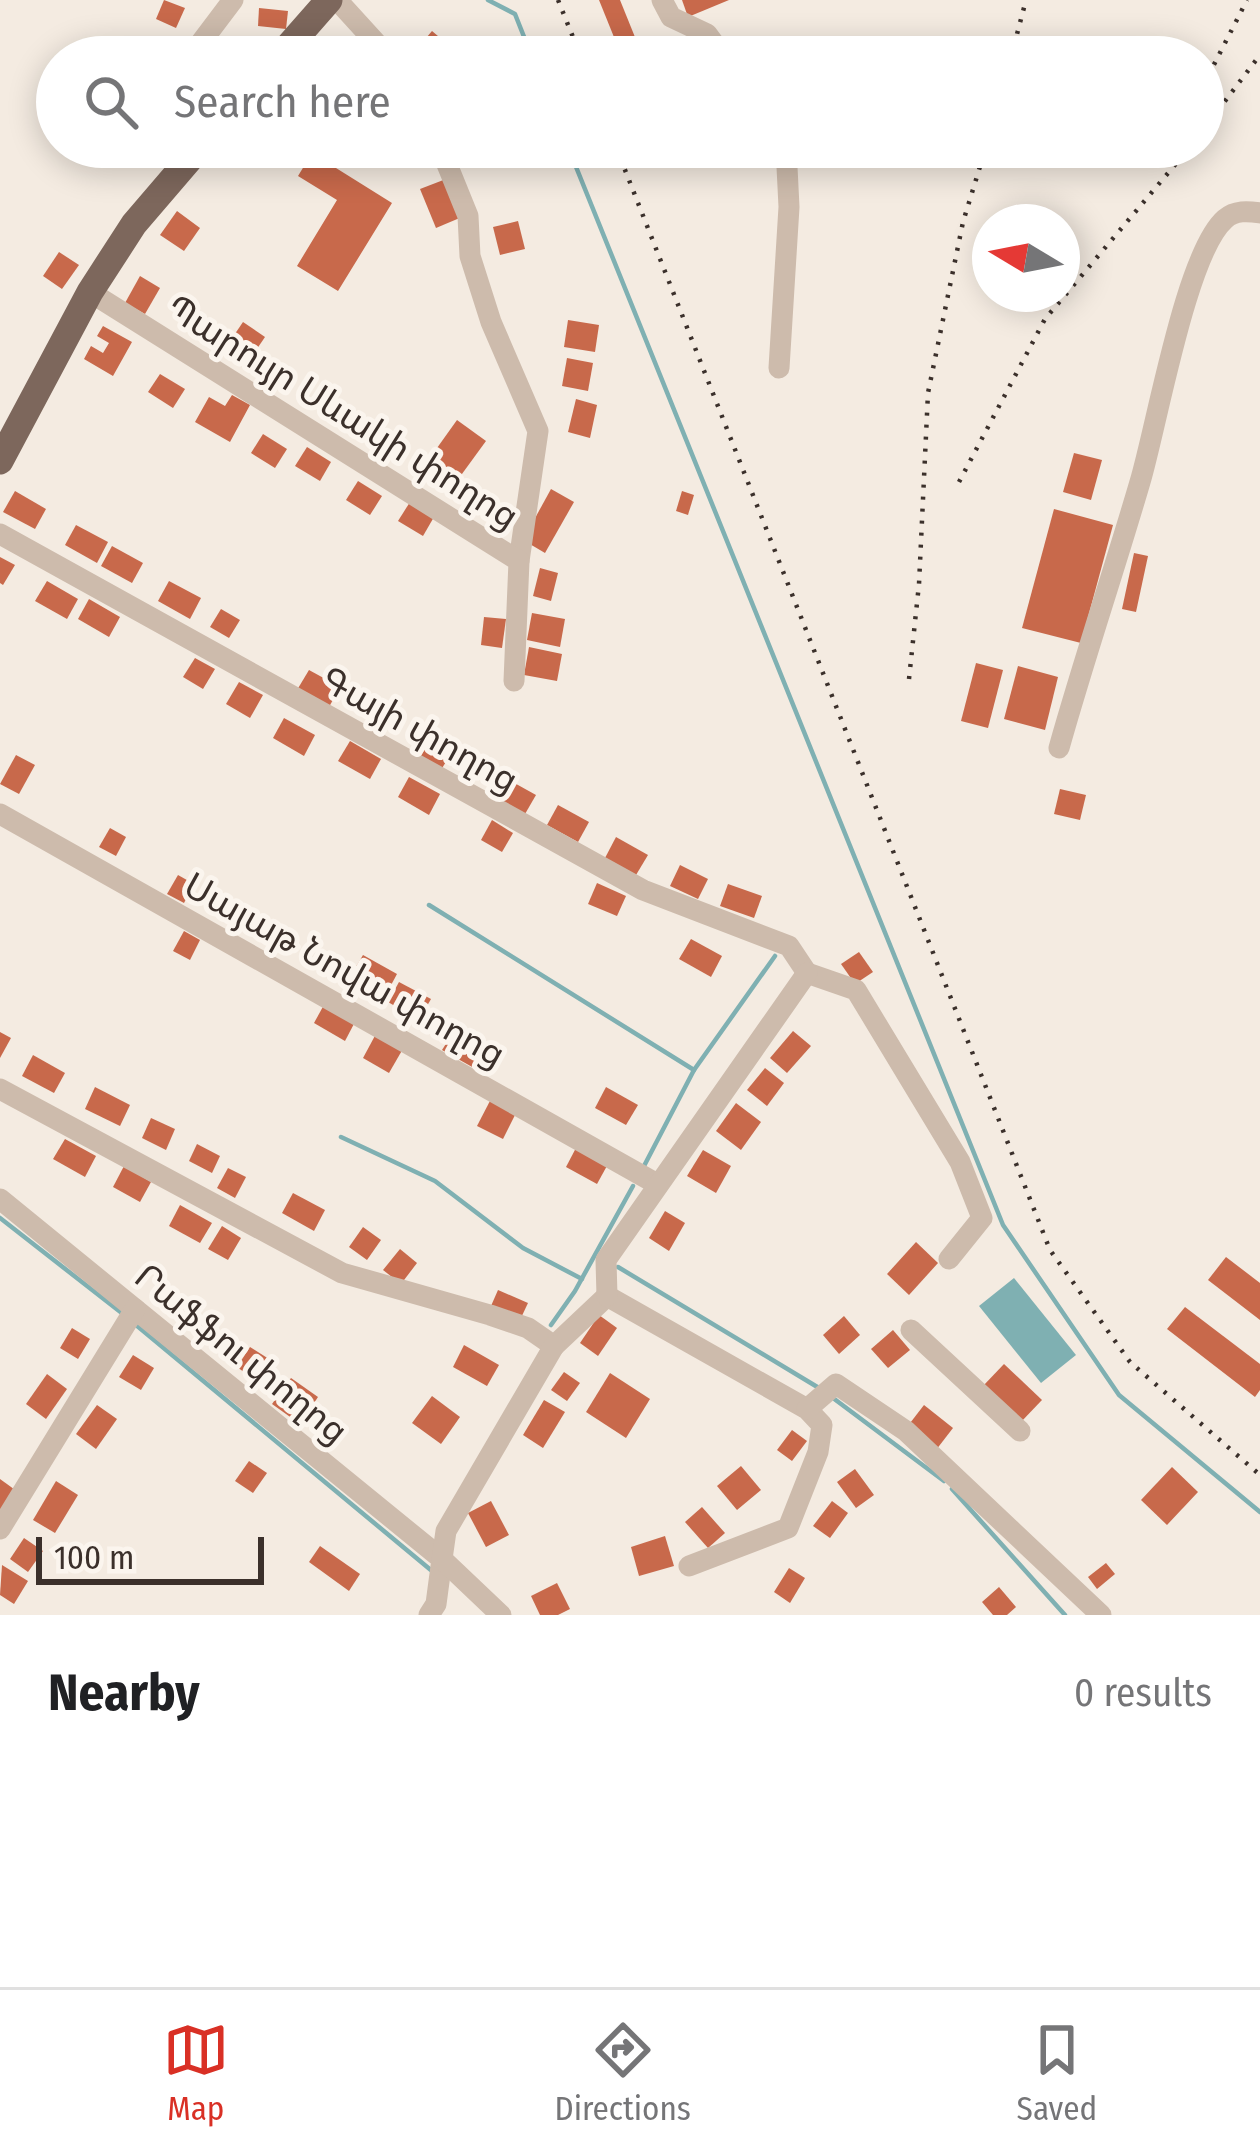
<!DOCTYPE html>
<meta charset="utf-8">
<style>
:root{--surface:#fff;--page:#f6f6f6;--text:#202124;--muted:#757577;--line:#e0e0e0;--accent:#d93025}
body{margin:0;font-family:"Fira Sans Condensed","Noto Sans Armenian",sans-serif;background:var(--page);color:var(--text)}
.compass{position:absolute;left:972px;top:204px;width:108px;height:108px;border-radius:50%;background:var(--surface);box-shadow:0 6px 30px #0003;rotate:280deg}
.scale{position:absolute;left:36px;bottom:30px;width:228px;box-sizing:border-box;padding-left:12px;border:6px solid #3b302b;border-top:0;font-size:33px;line-height:42px;white-space:nowrap;color:#3b302b;-webkit-text-stroke:9px #fbf5ee;paint-order:stroke}
.list{margin:0;padding:0;list-style:none}
h2{display:flex;justify-content:space-between;align-items:center;height:156px;margin:0;padding:0 48px;font-size:51px}
h2 small{font-size:39px;font-weight:400;color:var(--muted)}
.icon{flex:none;width:66px;height:66px;fill:none;stroke:currentColor;stroke-width:2;stroke-linecap:round;stroke-linejoin:round}
.map{position:relative;flex:none;width:1260px;height:1615px;overflow:hidden}
.search{position:absolute;background:var(--surface);box-shadow:0 6px 30px #0003;left:36px;right:36px;top:36px;height:132px;display:flex;align-items:center;gap:30px;box-sizing:border-box;padding:0 42px;border-radius:66px;color:var(--muted);font-size:45px}
.sheet{height:372px;background:var(--surface)}
nav{display:flex;justify-content:space-around;align-items:center;box-sizing:border-box;height:168px;border-top:3px solid var(--line);background:var(--surface);font-size:33px;color:var(--muted)}
nav a{display:grid;justify-items:center;gap:6px}
nav .on{color:var(--accent)}
.map>svg:first-child{display:block}
.water{fill:#7fb0b2}
.lines{fill:none;stroke-linecap:round;stroke-linejoin:round}
.stream{stroke:#7fb0b2;stroke-width:4.5}
.building{fill:#c8694b}
.minor{stroke:#cdbbac;stroke-width:21}
.major{stroke:#7d675c;stroke-width:27}
.rail{stroke:#3b302b;stroke-width:4.5;stroke-dasharray:3 9;stroke-linecap:butt}
.labels{text-anchor:middle;stroke-width:10;stroke-linejoin:round;paint-order:stroke}
.street-label{font-size:36px;fill:#3b302b;stroke:#fbf5ee}
</style>
<div class="map">
<svg width="1260" height="1615" viewBox="0 0 1260 1615">
<rect width="100%" height="100%" fill="#f4ebe1"/>
<polygon class="water" points="1014,1278 1076,1355 1041,1383 979,1306"/>
<g class="lines">
<g class="stream">
<polyline points="488,0 515,14 532,57"/>
<polyline points="568,147 1003,1225 1119,1395 1260,1512"/>
<polyline points="429,905 694,1070"/>
<polyline points="341,1137 435,1181 523,1248 582,1279"/>
<polyline points="644,1166 694,1070 775,956"/>
<polyline points="0,1218 123,1314"/>
<polyline points="618,1267 819,1388"/>
<polyline points="136,1325 432,1571"/>
<polyline points="551,1325 575,1291 633,1186"/>
<polyline points="833,1398 944,1481"/>
<polyline points="952,1489 1065,1615"/>
</g>
</g>
<g class="building">
<polygon points="164,0 185,8 176,28 156,19"/>
<polygon points="599,0 620,0 643,57 622,57"/>
<polygon points="682,0 729,0 688,17"/>
<polygon points="259,8 288,11 286,29 258,26"/>
<polygon points="432,31 463,57 436,57 421,44"/>
<polygon points="240,38 259,51 255,57 228,57"/>
<polygon points="312,153 392,203 338,291 297,266 337,200 298,176"/>
<polygon points="446,179 462,217 436,228 420,189"/>
<polygon points="177,211 200,228 184,251 160,235"/>
<polygon points="518,221 525,249 500,255 493,227"/>
<polygon points="59,252 79,265 62,289 43,276"/>
<polygon points="140,276 160,288 145,314 125,303"/>
<polygon points="568,320 599,325 595,352 564,347"/>
<polygon points="243,322 265,337 246,365 224,350"/>
<polygon points="103,326 132,342 113,376 84,359 91,346 103,353 109,343 97,336"/>
<polygon points="567,358 593,363 588,391 562,386"/>
<polygon points="160,374 185,389 173,408 148,392"/>
<polygon points="232,395 250,405 230,442 195,422 209,397 225,406"/>
<polygon points="576,399 597,405 590,438 568,432"/>
<polygon points="457,420 486,441 451,489 422,469"/>
<polygon points="263,434 287,449 275,468 251,453"/>
<polygon points="307,447 331,462 320,481 295,466"/>
<polygon points="1074,453 1102,460 1091,500 1063,492"/>
<polygon points="358,481 382,496 370,515 346,500"/>
<polygon points="551,489 574,502 545,553 523,540"/>
<polygon points="15,491 46,509 35,529 3,512"/>
<polygon points="682,491 694,495 688,515 676,511"/>
<polygon points="410,502 434,517 423,536 398,521"/>
<polygon points="1054,509 1113,525 1081,643 1022,628"/>
<polygon points="76,525 108,542 97,563 65,545"/>
<polygon points="112,546 143,563 132,583 101,566"/>
<polygon points="1134,553 1148,556 1136,612 1122,609"/>
<polygon points="0,557 15,565 3,585 0,583"/>
<polygon points="540,568 558,573 551,601 533,596"/>
<polygon points="47,581 78,599 67,619 35,601"/>
<polygon points="169,581 201,598 190,619 158,601"/>
<polygon points="89,599 120,617 109,637 78,619"/>
<polygon points="221,609 240,620 229,638 210,627"/>
<polygon points="532,613 565,619 560,647 527,640"/>
<polygon points="484,617 506,619 502,648 481,645"/>
<polygon points="529,647 562,654 557,681 524,675"/>
<polygon points="195,658 215,669 203,689 183,677"/>
<polygon points="976,663 1003,670 988,728 961,721"/>
<polygon points="1018,666 1058,677 1045,730 1004,719"/>
<polygon points="309,670 340,687 329,707 297,690"/>
<polygon points="239,682 263,695 250,718 226,704"/>
<polygon points="284,718 315,735 304,756 273,738"/>
<polygon points="432,738 453,750 441,770 420,757"/>
<polygon points="350,741 381,759 370,779 338,761"/>
<polygon points="16,755 35,765 19,794 0,784"/>
<polygon points="409,777 440,794 429,815 398,797"/>
<polygon points="509,780 536,795 525,814 498,799"/>
<polygon points="1060,789 1086,795 1080,820 1054,814"/>
<polygon points="558,805 589,822 578,842 547,825"/>
<polygon points="492,820 513,833 502,852 481,840"/>
<polygon points="110,828 126,837 116,856 99,847"/>
<polygon points="616,837 648,855 636,875 605,858"/>
<polygon points="680,865 708,879 698,899 670,886"/>
<polygon points="178,875 194,884 184,903 167,894"/>
<polygon points="597,883 626,896 617,916 588,904"/>
<polygon points="728,884 762,896 754,918 720,906"/>
<polygon points="184,931 200,940 190,960 173,951"/>
<polygon points="691,939 722,956 711,977 679,959"/>
<polygon points="859,952 873,972 855,984 841,964"/>
<polygon points="363,955 397,974 383,1000 348,980"/>
<polygon points="399,982 431,999 419,1020 388,1002"/>
<polygon points="325,1003 356,1020 345,1041 314,1023"/>
<polygon points="793,1031 811,1046 787,1073 770,1058"/>
<polygon points="0,1032 11,1038 0,1058"/>
<polygon points="377,1032 404,1047 389,1073 363,1058"/>
<polygon points="451,1036 482,1053 474,1068 442,1050"/>
<polygon points="33,1055 65,1073 54,1093 22,1076"/>
<polygon points="765,1068 784,1083 767,1106 747,1090"/>
<polygon points="95,1087 130,1105 120,1126 85,1109"/>
<polygon points="606,1087 638,1105 626,1125 595,1108"/>
<polygon points="492,1097 517,1111 503,1139 477,1126"/>
<polygon points="736,1103 761,1122 741,1150 716,1131"/>
<polygon points="151,1118 175,1129 166,1150 142,1138"/>
<polygon points="65,1139 96,1156 85,1177 53,1159"/>
<polygon points="197,1144 220,1156 212,1173 189,1161"/>
<polygon points="577,1146 608,1164 597,1184 566,1167"/>
<polygon points="703,1150 731,1166 716,1193 687,1176"/>
<polygon points="124,1166 151,1182 140,1202 113,1187"/>
<polygon points="228,1168 246,1177 235,1198 217,1188"/>
<polygon points="293,1193 325,1210 314,1231 282,1213"/>
<polygon points="180,1205 212,1223 200,1243 169,1226"/>
<polygon points="665,1211 685,1223 669,1251 649,1238"/>
<polygon points="222,1226 241,1238 228,1260 208,1249"/>
<polygon points="363,1227 381,1240 367,1260 349,1247"/>
<polygon points="916,1242 938,1263 909,1295 887,1274"/>
<polygon points="400,1249 417,1263 401,1284 383,1270"/>
<polygon points="1226,1257 1260,1283 1260,1320 1208,1280"/>
<polygon points="498,1290 528,1303 520,1320 491,1306"/>
<polygon points="1185,1307 1260,1364 1260,1390 1255,1397 1167,1329"/>
<polygon points="599,1315 617,1328 598,1356 580,1343"/>
<polygon points="844,1316 860,1335 839,1354 823,1335"/>
<polygon points="72,1328 90,1339 78,1359 60,1348"/>
<polygon points="893,1330 910,1350 888,1368 871,1349"/>
<polygon points="464,1345 499,1365 487,1386 453,1367"/>
<polygon points="250,1347 269,1359 255,1380 237,1367"/>
<polygon points="133,1355 154,1368 141,1390 119,1377"/>
<polygon points="1004,1364 1042,1400 1020,1423 983,1386"/>
<polygon points="564,1372 580,1383 567,1401 551,1390"/>
<polygon points="610,1373 650,1399 626,1438 586,1412"/>
<polygon points="47,1374 67,1389 46,1419 26,1404"/>
<polygon points="291,1378 318,1397 300,1424 272,1404"/>
<polygon points="432,1396 460,1417 441,1444 412,1423"/>
<polygon points="544,1400 565,1412 543,1448 523,1435"/>
<polygon points="97,1405 117,1419 96,1449 76,1434"/>
<polygon points="924,1405 953,1428 936,1450 907,1427"/>
<polygon points="792,1430 807,1441 792,1461 777,1450"/>
<polygon points="249,1461 267,1473 253,1493 235,1481"/>
<polygon points="741,1466 761,1490 737,1510 717,1486"/>
<polygon points="1172,1467 1198,1492 1167,1525 1141,1500"/>
<polygon points="855,1469 874,1495 856,1508 837,1482"/>
<polygon points="0,1479 18,1492 0,1511"/>
<polygon points="56,1481 78,1495 55,1533 33,1520"/>
<polygon points="491,1501 509,1535 486,1547 468,1513"/>
<polygon points="832,1501 848,1513 830,1538 813,1526"/>
<polygon points="702,1507 725,1533 708,1548 685,1522"/>
<polygon points="665,1536 674,1566 639,1576 631,1547"/>
<polygon points="24,1538 43,1551 28,1572 10,1559"/>
<polygon points="320,1546 360,1574 349,1591 309,1562"/>
<polygon points="1106,1563 1115,1574 1097,1589 1088,1577"/>
<polygon points="2,1565 28,1581 14,1604 0,1595"/>
<polygon points="789,1568 805,1578 790,1603 774,1592"/>
<polygon points="557,1583 570,1609 558,1615 540,1615 531,1596"/>
<polygon points="999,1587 1016,1607 1007,1615 993,1615 982,1602"/>
</g>
<g class="lines">
<g class="minor">
<polyline points="337,0 389,57"/>
<polyline points="662,0 671,17 707,34 724,57"/>
<polyline points="190,57 233,0"/>
<polyline points="440,147 468,216 470,256 491,322 538,431 519,561"/>
<polyline points="90,292 519,561 514,681"/>
<polyline points="779,368 789,207 786,147"/>
<polyline points="0,534 643,890 789,946 807,973"/>
<path d="M 1059,748 C 1084,659 1114,571 1140,482 C 1157,425 1186,253 1225,219 C 1235,210 1248,211 1260,213"/>
<polyline points="0,814 657,1184"/>
<polyline points="807,973 856,990 960,1162 982,1218 949,1259"/>
<polyline points="0,1089 342,1273 490,1315 528,1328 554,1346 607,1296"/>
<polyline points="0,1199 442,1559 436,1604 429,1615"/>
<polyline points="607,1296 807,1409 822,1425 818,1452 788,1528 689,1566"/>
<polyline points="607,1296 606,1260 807,973"/>
<polyline points="911,1330 1020,1431"/>
<polyline points="807,1409 836,1384 906,1431 1101,1615"/>
<polyline points="0,1529 135,1309"/>
<polyline points="501,1615 442,1559 446,1531 554,1346"/>
</g>
<g class="major">
<polyline points="279,57 329,0"/>
<polyline points="0,461 90,292 134,224 200,147"/>
</g>
<g class="rail">
<polyline points="558,0 581,57"/>
<polyline points="1011,57 1026,0"/>
<polyline points="1203,86 1247,0"/>
<polyline points="1203,130 1260,55"/>
<polyline points="616,147 1050,1250 1130,1362 1260,1475"/>
<polyline points="959,482 1045,319 1190,147"/>
<polyline points="909,679 919,584 928,393 963,222 986,147"/>
</g>
</g>
<g class="labels">
<g class="street-label">
<text transform="translate(343 411) rotate(32)" y="13">Պարույր Սևակի փողոց</text>
<text transform="translate(420 729) rotate(29)" y="13">Գայի փողոց</text>
<text transform="translate(345 969) rotate(29)" y="13">Սայաթ Նովա փողոց</text>
<text transform="translate(242 1353) rotate(39)" y="13">Րաֆֆու փողոց</text>
</g>
</g>
</svg>
<svg class="compass" viewBox="-18 -18 36 36"><path d="M0-13l5 13h-10z" fill="#e53935"/><path d="M0 13l5-13h-10z" fill="#757577"/></svg>
<div class="scale">100 m</div>
<div class="search"><svg class="icon" aria-label="search" viewBox="0 0 24 24"><circle cx="10" cy="10" r="6"/><path d="M15 15l6 6"/></svg>Search here</div>
</div>
<section class="sheet">
<h2>Nearby<small>0 results</small></h2>
<ul class="list">
</ul>
</section>
<nav>
<a class="on"><svg class="icon" aria-label="map" viewBox="0 0 24 24"><path d="M3 6l6-2 6 2 6-2v14l-6 2-6-2-6 2zM9 4v14M15 6v14"/></svg>Map</a>
<a><svg class="icon" aria-label="directions" viewBox="0 0 24 24"><path d="M12 3l9 9-9 9-9-9zM9 14v-3h6M13 9l2 2-2 2"/></svg>Directions</a>
<a><svg class="icon" aria-label="saved" viewBox="0 0 24 24"><path d="M7 4h10v16l-5-4-5 4z"/></svg>Saved</a>
</nav>
